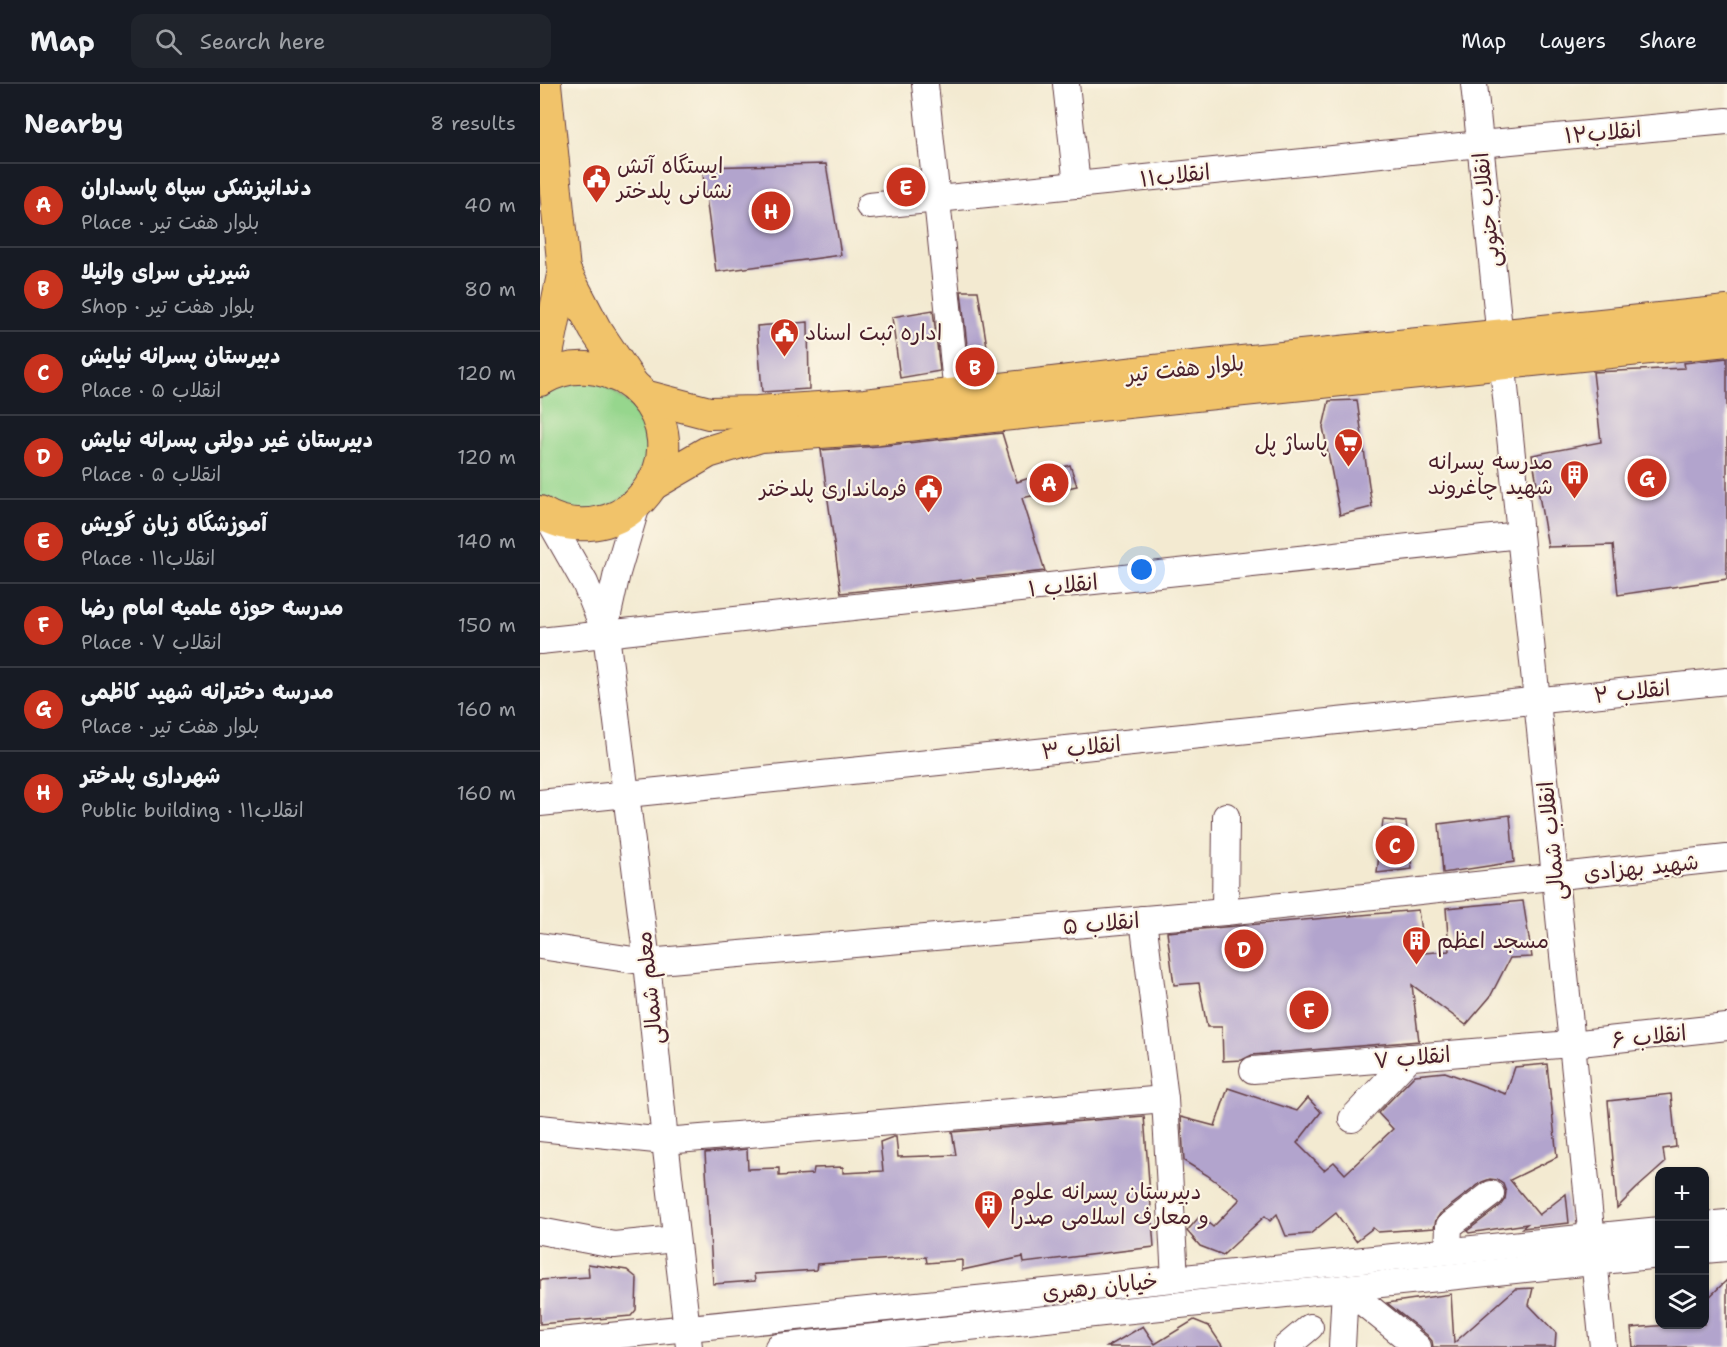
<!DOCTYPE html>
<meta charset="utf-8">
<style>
:root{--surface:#171b24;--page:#20242c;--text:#f1f3f6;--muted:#9ea1a6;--line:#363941;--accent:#c8321e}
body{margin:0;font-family:"Shantell Sans","Playpen Sans Arabic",sans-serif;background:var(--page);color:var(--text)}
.controls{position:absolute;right:18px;bottom:18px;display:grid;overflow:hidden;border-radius:12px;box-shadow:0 2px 4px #0004}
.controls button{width:54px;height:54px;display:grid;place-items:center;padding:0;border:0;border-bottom:2px solid var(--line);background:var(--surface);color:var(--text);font:30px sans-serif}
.you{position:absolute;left:602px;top:486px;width:21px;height:21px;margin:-15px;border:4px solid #fff;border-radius:50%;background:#1a73e8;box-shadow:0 0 0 9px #1a73e833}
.badge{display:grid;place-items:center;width:39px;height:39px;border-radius:50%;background:var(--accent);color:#fff;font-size:20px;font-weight:700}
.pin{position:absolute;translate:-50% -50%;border:3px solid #fff;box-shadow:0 2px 6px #0006}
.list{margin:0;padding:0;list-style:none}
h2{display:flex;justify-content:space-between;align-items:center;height:78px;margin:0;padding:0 24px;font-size:26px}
h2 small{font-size:20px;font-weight:400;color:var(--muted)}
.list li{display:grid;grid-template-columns:39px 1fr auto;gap:18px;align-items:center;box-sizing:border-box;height:84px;padding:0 24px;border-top:2px solid var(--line)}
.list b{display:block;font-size:22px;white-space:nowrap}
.list p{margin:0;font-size:20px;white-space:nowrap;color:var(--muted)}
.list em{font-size:20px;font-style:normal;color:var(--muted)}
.icon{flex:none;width:33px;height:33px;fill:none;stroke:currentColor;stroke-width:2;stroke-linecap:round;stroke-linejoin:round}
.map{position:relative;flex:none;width:1187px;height:1263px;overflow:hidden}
header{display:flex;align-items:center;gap:36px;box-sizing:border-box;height:84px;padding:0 30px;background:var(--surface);border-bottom:2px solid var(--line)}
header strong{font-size:28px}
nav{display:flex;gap:33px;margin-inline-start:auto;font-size:21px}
.search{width:420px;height:54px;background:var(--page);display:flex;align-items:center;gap:15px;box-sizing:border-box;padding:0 21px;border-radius:12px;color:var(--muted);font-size:22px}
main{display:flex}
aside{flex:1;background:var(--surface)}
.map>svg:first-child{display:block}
.green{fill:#96d68d;stroke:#707a5c;stroke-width:1.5}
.building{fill:#b2a4cd}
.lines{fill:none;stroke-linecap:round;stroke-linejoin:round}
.minor-casing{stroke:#633d44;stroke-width:28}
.major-casing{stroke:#633d44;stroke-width:34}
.minor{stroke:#fff;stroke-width:26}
.major{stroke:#f1c36a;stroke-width:32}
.labels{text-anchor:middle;stroke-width:4.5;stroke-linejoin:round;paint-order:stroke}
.street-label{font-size:22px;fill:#4a1f2b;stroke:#fcf5e5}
.poi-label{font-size:22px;fill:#4a1f2b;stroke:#fcf5e5;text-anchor:start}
</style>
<header>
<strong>Map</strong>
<div class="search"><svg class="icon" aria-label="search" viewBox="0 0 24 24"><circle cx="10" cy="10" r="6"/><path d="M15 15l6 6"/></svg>Search here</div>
<nav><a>Map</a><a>Layers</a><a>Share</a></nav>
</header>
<main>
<aside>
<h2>Nearby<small>8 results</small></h2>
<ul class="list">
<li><span class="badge">A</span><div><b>دندانپزشکی سپاه پاسداران</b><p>Place · بلوار هفت تیر</p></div><em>40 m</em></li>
<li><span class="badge">B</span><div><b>شیرینی سرای وانیلا</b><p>Shop · بلوار هفت تیر</p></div><em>80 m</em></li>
<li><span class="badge">C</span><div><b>دبیرستان پسرانه نیایش</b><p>Place · انقلاب ۵</p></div><em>120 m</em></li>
<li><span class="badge">D</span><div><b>دبیرستان غیر دولتی پسرانه نیایش</b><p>Place · انقلاب ۵</p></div><em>120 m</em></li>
<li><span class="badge">E</span><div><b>آموزشگاه زبان گویش</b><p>Place · انقلاب۱۱</p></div><em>140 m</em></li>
<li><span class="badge">F</span><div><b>مدرسه حوزه علمیه امام رضا</b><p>Place · انقلاب ۷</p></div><em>150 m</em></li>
<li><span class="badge">G</span><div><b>مدرسه دخترانه شهید کاظمی</b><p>Place · بلوار هفت تیر</p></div><em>160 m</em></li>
<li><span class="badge">H</span><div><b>شهرداری پلدختر</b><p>Public building · انقلاب۱۱</p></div><em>160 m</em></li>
</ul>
</aside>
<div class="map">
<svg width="1187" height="1263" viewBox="0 0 1187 1263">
<rect width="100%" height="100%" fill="#fcf5e5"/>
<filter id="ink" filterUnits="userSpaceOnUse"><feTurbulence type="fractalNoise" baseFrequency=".0167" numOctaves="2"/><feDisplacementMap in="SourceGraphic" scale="12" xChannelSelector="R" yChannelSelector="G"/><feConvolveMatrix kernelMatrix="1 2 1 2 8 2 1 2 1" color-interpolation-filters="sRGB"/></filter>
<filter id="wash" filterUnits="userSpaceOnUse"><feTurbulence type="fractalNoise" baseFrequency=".008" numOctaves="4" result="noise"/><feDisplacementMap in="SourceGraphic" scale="24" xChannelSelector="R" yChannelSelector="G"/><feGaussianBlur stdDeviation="1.35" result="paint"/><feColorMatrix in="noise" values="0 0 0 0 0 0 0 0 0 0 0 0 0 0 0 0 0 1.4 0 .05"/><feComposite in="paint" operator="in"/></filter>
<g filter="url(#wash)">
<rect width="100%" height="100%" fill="#f3ead1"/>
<polygon class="green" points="62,298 98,326 107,346 109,369 91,410 52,432 0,418 0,309 17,299"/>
<g id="blocks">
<g class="building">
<polygon points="286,80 301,171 176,188 162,83"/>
<polygon points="379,89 380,102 352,105 351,94"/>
<polygon points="421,207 438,207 451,287 430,289"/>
<polygon points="393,226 400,287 360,294 352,233"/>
<polygon points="268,238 269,305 222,308 217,242"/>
<polygon points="1187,274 1187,495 1078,511 1073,461 1008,463 992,371 1061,358 1053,288 1145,284 1144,279"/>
<polygon points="817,316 832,423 800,431 783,343 789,317"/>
<polygon points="462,349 477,398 530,381 537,402 482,414 505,487 301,509 281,366 339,362"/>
<polygon points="970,731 974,778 903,789 899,740"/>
<polygon points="843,736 866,738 872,785 837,789"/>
<polygon points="983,817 992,873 970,874 950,913 926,941 872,901 879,957 712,971 702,976 683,977 682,943 667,943 659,899 634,901 627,848 878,826 884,869 909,867 906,824"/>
<polygon points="1007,980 1017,1073 970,1096 999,1131 1026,1110 1029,1139 982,1144 987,1140 929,1149 927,1147 960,1122 965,1115 966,1108 963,1100 957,1096 950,1095 942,1098 900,1130 896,1136 894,1144 838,1148 833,1144 816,1157 796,1129 770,1150 746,1152 737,1130 730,1137 725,1132 683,1171 660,1162 647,1147 660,1132 673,1143 700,1115 667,1091 644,1077 641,1033 675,1042 688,1004 757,1027 768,1014 781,1028 757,1059 784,1086 794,1078 805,1090 853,1045 838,1029 875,991 905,988 966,1010 975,983"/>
<polygon points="1131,1010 1136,1063 1123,1065 1125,1079 1097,1104 1077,1124 1068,1017"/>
<polygon points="604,1032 614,1163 484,1179 483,1173 422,1186 422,1176 387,1179 386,1173 277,1180 276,1186 214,1190 215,1197 173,1200 165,1069 207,1065 208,1085 239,1084 239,1092 273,1090 274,1084 303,1083 303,1089 343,1087 340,1058 353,1053 356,1053 358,1073 416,1071 412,1048"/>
<polygon points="48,1180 87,1186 97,1194 96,1226 91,1232 0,1240 0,1196 49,1193"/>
<polygon points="1187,1196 1187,1263 1093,1263 1091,1244 1141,1240 1164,1240 1164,1218"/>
<polygon points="993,1204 989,1221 1016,1249 1015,1263 893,1263 892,1257 887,1251 847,1219 911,1210 914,1259 975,1205"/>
<polygon points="654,1236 669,1242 683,1263 567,1263 603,1242 615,1260"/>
</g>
</g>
</g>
<g filter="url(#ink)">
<use href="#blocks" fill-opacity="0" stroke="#633d44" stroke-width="1.5"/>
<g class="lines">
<defs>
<g id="minor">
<polyline points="385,0 417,310"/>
<polyline points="526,0 537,101"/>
<polyline points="934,0 1063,1263"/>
<polyline points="329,122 940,60 1187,37"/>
<polyline points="7,432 45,499 66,550 107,878 125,1057 149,1263"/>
<polyline points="65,544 77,489 97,421"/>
<polyline points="0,557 980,451"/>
<polyline points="0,719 1187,597"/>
<polyline points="685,828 686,732"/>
<polyline points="603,835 625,1015 635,1195"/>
<polyline points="0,862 107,878 685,828 1187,774"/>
<polyline points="713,986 1031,960 1187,943"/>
<polyline points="812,1035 870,973"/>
<polyline points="0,1044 125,1057 625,1015"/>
<polyline points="1164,1141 1187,1139"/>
<polyline points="0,1147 74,1161 136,1155"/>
<polyline points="1164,1166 1187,1164"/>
<polyline points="908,1167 909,1142 951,1110"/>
<polyline points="805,1204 878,1263"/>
<polyline points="0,1259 1120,1146"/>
<polyline points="238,1263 1120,1171"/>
<polyline points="746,1263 770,1243"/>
<polyline points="802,1263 805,1204"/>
</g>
<g id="major">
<polyline points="24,186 55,245 92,300"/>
<polyline points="2,295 24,186 5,0"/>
<path d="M 0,296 C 77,251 160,341 106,409 C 95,423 83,432 66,437 C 43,443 20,441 0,428"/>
<polyline points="104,312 169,329 217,328 325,321 605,288 1187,228"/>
<polyline points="113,400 168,368 221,352 338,344 1187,256"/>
</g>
</defs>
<use href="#minor" class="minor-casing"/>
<use href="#major" class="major-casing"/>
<use href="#minor" class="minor"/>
<use href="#major" class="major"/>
</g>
</g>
<defs>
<symbol id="civic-pin" viewBox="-11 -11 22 30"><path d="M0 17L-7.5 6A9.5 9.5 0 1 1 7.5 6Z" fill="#c8321e" stroke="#fcf5e5"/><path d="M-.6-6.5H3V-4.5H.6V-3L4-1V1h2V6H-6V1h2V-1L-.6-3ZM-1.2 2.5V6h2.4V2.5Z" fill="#fff"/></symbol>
<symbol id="supermarket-pin" viewBox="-11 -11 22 30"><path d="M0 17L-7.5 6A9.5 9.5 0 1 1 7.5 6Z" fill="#c8321e" stroke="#fcf5e5"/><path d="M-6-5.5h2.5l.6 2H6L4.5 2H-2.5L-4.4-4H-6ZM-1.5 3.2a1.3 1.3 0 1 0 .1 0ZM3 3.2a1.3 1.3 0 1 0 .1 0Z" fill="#fff"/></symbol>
<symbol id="building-pin" viewBox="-11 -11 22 30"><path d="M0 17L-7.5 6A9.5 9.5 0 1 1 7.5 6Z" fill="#c8321e" stroke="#fcf5e5"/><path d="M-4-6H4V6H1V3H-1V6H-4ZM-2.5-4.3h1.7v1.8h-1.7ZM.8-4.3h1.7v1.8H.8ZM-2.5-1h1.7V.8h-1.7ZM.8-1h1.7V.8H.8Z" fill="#fff"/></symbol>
</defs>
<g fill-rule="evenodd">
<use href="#civic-pin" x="40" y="78" width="33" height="45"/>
<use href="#civic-pin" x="228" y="232" width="33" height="45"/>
<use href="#supermarket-pin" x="792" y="342" width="33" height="45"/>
<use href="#building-pin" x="1018" y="374" width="33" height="45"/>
<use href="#civic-pin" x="372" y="388" width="33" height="45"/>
<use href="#building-pin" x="860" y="840" width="33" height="45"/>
<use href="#building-pin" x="432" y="1104" width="33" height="45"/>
</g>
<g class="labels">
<g class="street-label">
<text transform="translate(1063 48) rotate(-5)" y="8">انقلاب۱۲</text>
<text transform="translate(635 91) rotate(-6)" y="8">انقلاب۱۱</text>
<text transform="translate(946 126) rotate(-96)" y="8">انقلاب جنوبی</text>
<text transform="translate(645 284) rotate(-6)" y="8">بلوار هفت تیر</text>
<text transform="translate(523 501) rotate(-6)" y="8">انقلاب ۱</text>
<text transform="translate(1092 607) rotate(-6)" y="8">انقلاب ۲</text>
<text transform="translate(541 663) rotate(-6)" y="8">انقلاب ۳</text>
<text transform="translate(1011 757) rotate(-96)" y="8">انقلاب شمالی</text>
<text transform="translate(1101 783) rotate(-6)" y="8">شهید بهزادی</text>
<text transform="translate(561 839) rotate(-5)" y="8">انقلاب ۵</text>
<text transform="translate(109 904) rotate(-96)" y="8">معلم شمالی</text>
<text transform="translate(1109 952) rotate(-6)" y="8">انقلاب ۶</text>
<text transform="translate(872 973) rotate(-5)" y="8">انقلاب ۷</text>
<text transform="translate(560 1202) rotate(-6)" y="8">خیابان رهبری</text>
</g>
<g class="poi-label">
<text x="77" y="89">ایستگاه آتش<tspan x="77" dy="25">نشانی پلدختر</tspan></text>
<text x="265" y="256">اداره ثبت اسناد</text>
<text x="788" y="366" text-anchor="end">پاساژ پل</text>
<text x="1013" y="385" text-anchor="end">مدرسه پسرانه<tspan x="1013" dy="25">شهید چاغروند</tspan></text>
<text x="367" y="412" text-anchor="end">فرمانداری پلدختر</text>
<text x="897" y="864">مسجد اعظم</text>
<text x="470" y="1115">دبیرستان پسرانه علوم<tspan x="470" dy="25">و معارف اسلامی صدرا</tspan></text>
</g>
</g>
</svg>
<div class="controls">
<button>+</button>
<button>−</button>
<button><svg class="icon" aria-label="layers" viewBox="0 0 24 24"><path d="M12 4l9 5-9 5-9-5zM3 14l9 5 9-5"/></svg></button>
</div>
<div class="you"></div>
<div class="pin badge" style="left:509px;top:399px">A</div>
<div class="pin badge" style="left:435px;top:283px">B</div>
<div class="pin badge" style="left:855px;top:761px">C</div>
<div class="pin badge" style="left:704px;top:865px">D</div>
<div class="pin badge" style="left:366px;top:103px">E</div>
<div class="pin badge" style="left:769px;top:926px">F</div>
<div class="pin badge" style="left:1107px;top:394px">G</div>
<div class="pin badge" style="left:231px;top:127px">H</div>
</div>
</main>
